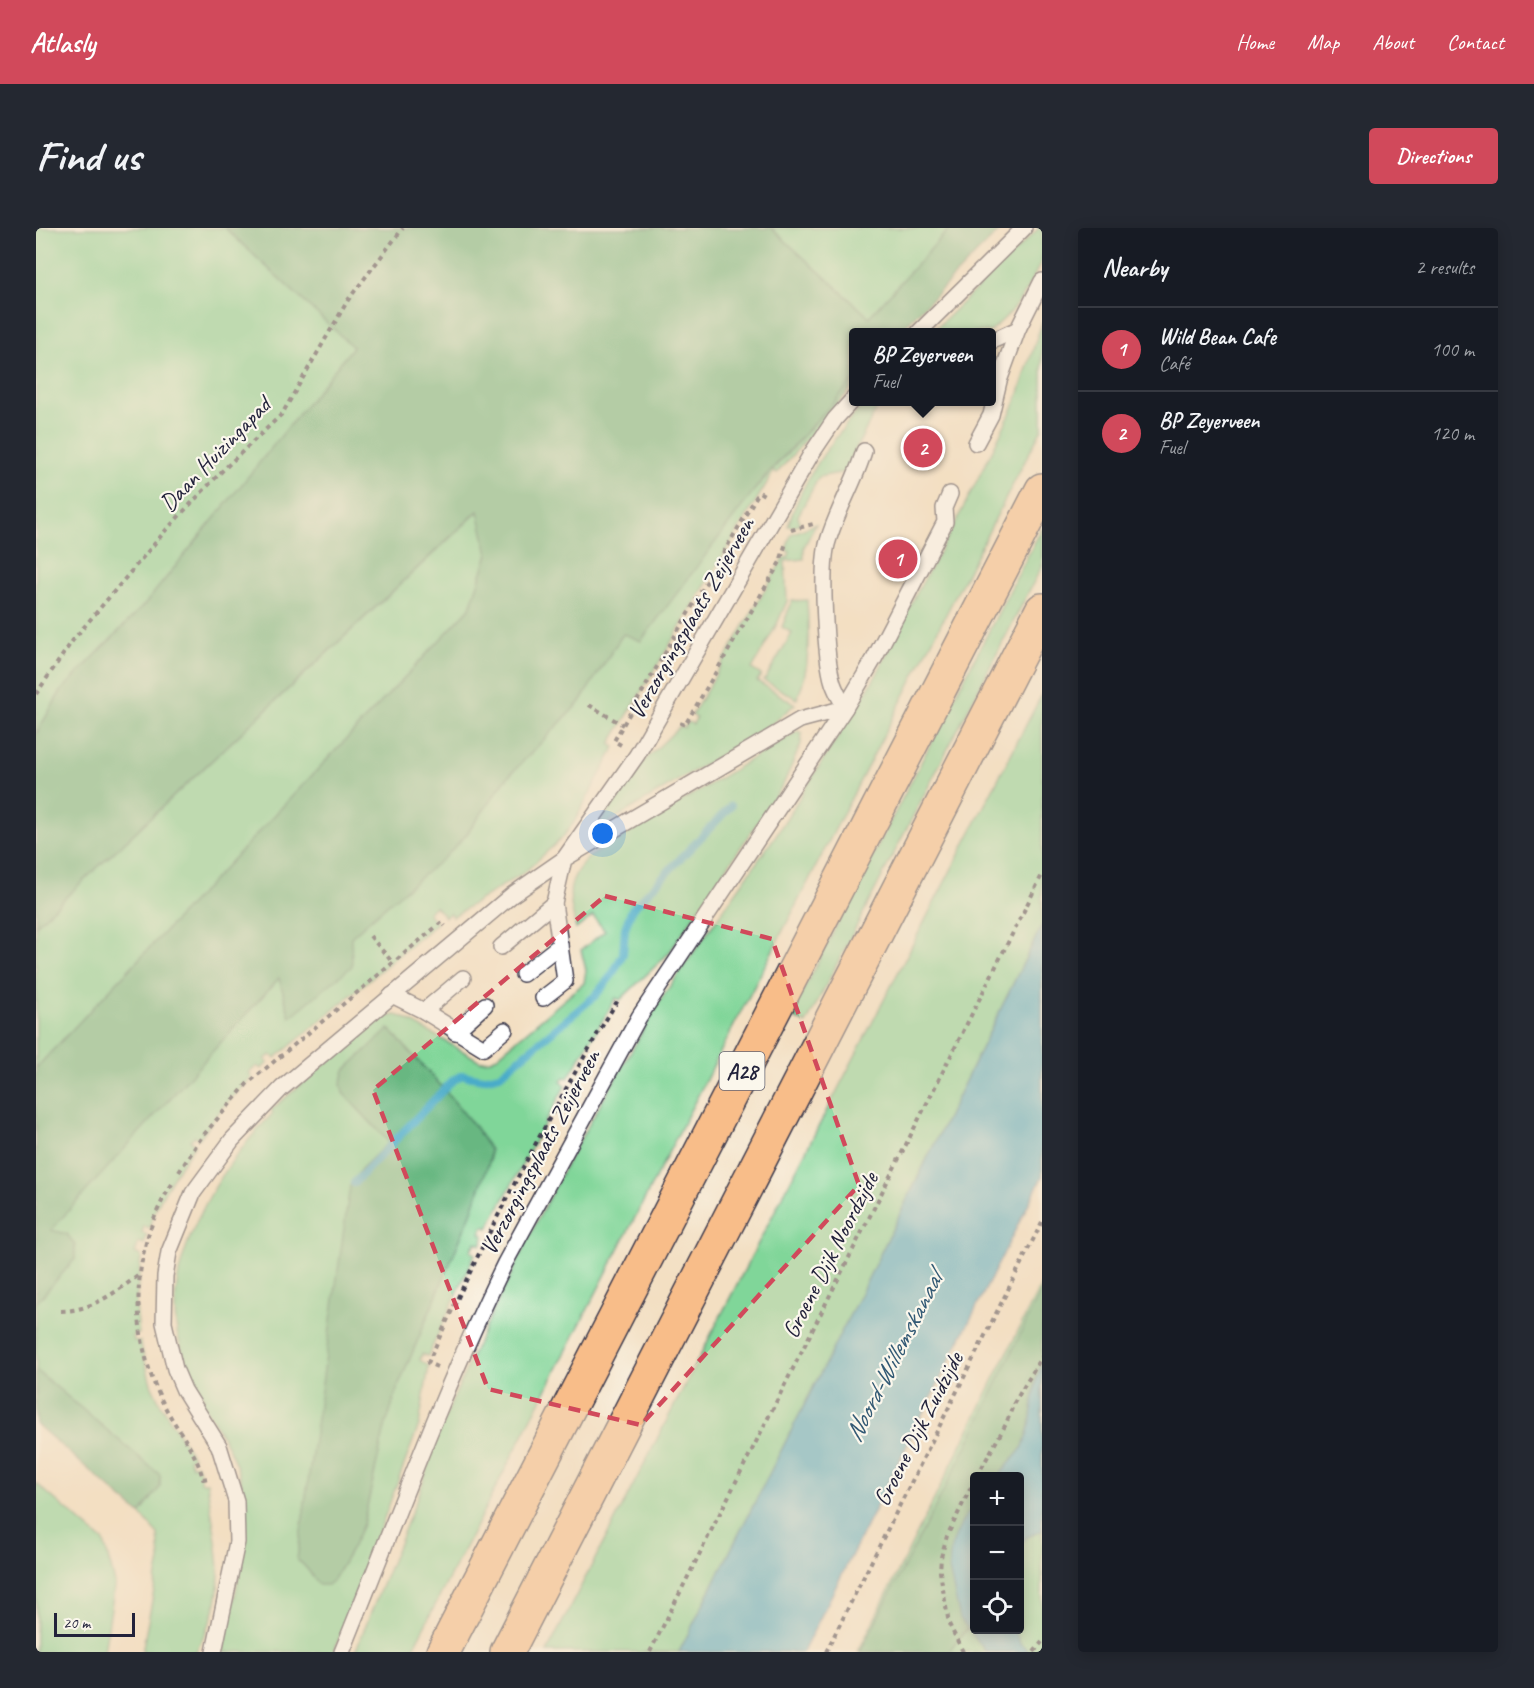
<!DOCTYPE html>
<meta charset="utf-8">
<style>
:root{--surface:#171b24;--page:#242831;--text:#f1f3f6;--muted:#9ea1a6;--line:#363941;--accent:#d1495b}
body{margin:0;font-family:Caveat,sans-serif;background:var(--page);color:var(--text)}
.controls{position:absolute;right:18px;bottom:18px;display:grid;overflow:hidden;border-radius:6px;box-shadow:0 3px 15px #0003}
.controls button{width:54px;height:54px;display:grid;place-items:center;padding:0;border:0;border-bottom:2px solid var(--line);background:var(--surface);color:var(--text);font:30px sans-serif}
.scale{position:absolute;left:18px;bottom:15px;width:81px;box-sizing:border-box;padding-left:6px;border:3px solid #22223b;border-top:0;font-size:16px;line-height:21px;white-space:nowrap;color:#22223b;-webkit-text-stroke:4px #fbf7ec;paint-order:stroke}
.you{position:absolute;left:567px;top:606px;width:21px;height:21px;margin:-15px;border:4px solid #fff;border-radius:50%;background:#1a73e8;box-shadow:0 0 0 9px #1a73e833}
.badge{display:grid;place-items:center;width:39px;height:39px;border-radius:50%;background:var(--accent);color:#fff;font-size:20px;font-weight:700}
.pin{position:absolute;translate:-50% -50%;border:3px solid #fff;box-shadow:0 2px 6px #0006}
.popup{position:absolute;left:813px;top:100px;width:147px;height:78px;box-sizing:border-box;display:grid;place-content:center;border-radius:6px;background:var(--surface);filter:drop-shadow(0 2px 4px #0005);font-size:20px;white-space:nowrap;color:var(--muted)}
.popup b{font-size:22px;color:var(--text)}
.popup::after{content:'';position:absolute;left:50%;top:100%;margin-left:-12px;border:12px solid transparent;border-top-color:var(--surface)}
.list{margin:0;padding:0;list-style:none}
h2{display:flex;justify-content:space-between;align-items:center;height:78px;margin:0;padding:0 24px;font-size:26px}
h2 small{font-size:20px;font-weight:400;color:var(--muted)}
.list li{display:grid;grid-template-columns:39px 1fr auto;gap:18px;align-items:center;box-sizing:border-box;height:84px;padding:0 24px;border-top:2px solid var(--line)}
.list b{display:block;font-size:22px;white-space:nowrap}
.list p{margin:0;font-size:20px;white-space:nowrap;color:var(--muted)}
.list em{font-size:20px;font-style:normal;color:var(--muted)}
.icon{flex:none;width:33px;height:33px;fill:none;stroke:currentColor;stroke-width:2;stroke-linecap:round;stroke-linejoin:round}
.map{position:relative;flex:none;width:1006px;height:1424px;overflow:hidden;border-radius:6px}
header{display:flex;align-items:center;gap:36px;box-sizing:border-box;height:84px;padding:0 30px;background:var(--accent);color:#fff}
header strong{font-size:28px}
nav{display:flex;gap:33px;margin-inline-start:auto;font-size:21px}
.intro{display:flex;align-items:center;justify-content:space-between;box-sizing:border-box;height:144px;padding:0 36px}
h1{margin:0;font-size:42px}
.button{padding:15px 27px;border-radius:6px;background:var(--accent);color:#fff;font-size:21px;font-weight:700}
main{display:flex;gap:36px;padding:0 36px}
aside{flex:1;background:var(--surface);border-radius:6px;box-shadow:0 3px 15px #0003}
.map>svg:first-child{display:block}
.green{fill:#80d699;stroke:#517c6a;stroke-width:1.5;fill-rule:evenodd}
.forest{fill:#68b781;stroke:#456c5e;stroke-width:1.5}
.water{fill:#4aabc9;stroke:#366682;stroke-width:1.5}
.lines{fill:none;stroke-linecap:round;stroke-linejoin:round}
.stream{stroke:#4aabc9;stroke-width:8}
.lane-casing{stroke:#413e4f;stroke-width:18}
.highway-casing{stroke:#413e4f;stroke-width:36}
.path{stroke:#413e4f;stroke-width:4;stroke-dasharray:4.5 4.5;stroke-linecap:butt}
.lane{stroke:#fff;stroke-width:15}
.highway{stroke:#f8bd89;stroke-width:33}
.marked{fill:none;stroke:#d1495b;stroke-width:4.5;stroke-dasharray:12 8;stroke-linejoin:round}
.labels{text-anchor:middle;stroke-width:4.5;stroke-linejoin:round;paint-order:stroke}
.shield{fill:#fbf7ec;stroke:#636270;stroke-width:1.5}
.shield-label{font-size:22px;font-weight:bold;fill:#22223b}
.street-label{font-size:24px;fill:#22223b;stroke:#fbf7ec}
.water-label{font-size:26px;font-style:italic;fill:#325974;stroke:#fbf7ec}
</style>
<header>
<strong>Atlasly</strong>
<nav><a>Home</a><a>Map</a><a>About</a><a>Contact</a></nav>
</header>
<div class="intro"><h1>Find us</h1><a class="button">Directions</a></div>
<main>
<div class="map">
<svg width="1006" height="1424" viewBox="0 0 1006 1424">
<rect width="100%" height="100%" fill="#fbf7ec"/>
<filter id="ink" filterUnits="userSpaceOnUse"><feTurbulence type="fractalNoise" baseFrequency=".0167" numOctaves="2"/><feDisplacementMap in="SourceGraphic" scale="12" xChannelSelector="R" yChannelSelector="G"/><feConvolveMatrix kernelMatrix="1 2 1 2 8 2 1 2 1" color-interpolation-filters="sRGB"/></filter>
<filter id="wash" filterUnits="userSpaceOnUse"><feTurbulence type="fractalNoise" baseFrequency=".008" numOctaves="4" result="noise"/><feDisplacementMap in="SourceGraphic" scale="24" xChannelSelector="R" yChannelSelector="G"/><feGaussianBlur stdDeviation="1.35" result="paint"/><feColorMatrix in="noise" values="0 0 0 0 0 0 0 0 0 0 0 0 0 0 0 0 0 1.4 0 .05"/><feComposite in="paint" operator="in"/></filter>
<g filter="url(#wash)">
<rect width="100%" height="100%" fill="#f3dfc2"/>
<g class="green">
<polygon points="0,0 189,0 317,119 109,376 25,463 0,506"/>
<polygon points="735,0 914,0 833,89"/>
<polygon points="1003,0 1006,0 1006,32 991,62 976,83 954,104 896,104"/>
<polygon points="1006,94 1006,200 375,1424 319,1424 384,1263 402,1206 438,1123 500,995 533,931 627,768 740,607 840,448 879,368 921,292 958,219 981,171"/>
<path d="M 818,152 L 815,160 L 741,245 L 738,243 L 574,516 L 579,519 L 538,594 L 527,609 L 489,644 L 416,689 L 414,685 L 409,689 L 399,678 L 392,685 L 401,695 L 253,819 L 239,830 L 235,827 L 229,831 L 232,835 L 225,841 L 221,838 L 213,845 L 216,850 L 188,878 L 163,911 L 159,908 L 154,912 L 159,916 C 141,943 122,969 113,1000 L 108,998 L 106,1005 L 111,1007 L 108,1016 L 103,1014 L 99,1025 L 105,1028 L 100,1077 L 103,1106 L 97,1107 L 98,1113 L 104,1113 L 115,1156 L 125,1177 L 157,1229 L 153,1231 L 156,1238 L 160,1236 L 164,1243 L 165,1254 L 171,1254 C 176,1298 191,1343 177,1386 C 173,1399 165,1412 160,1424 L 106,1424 L 124,1332 L 122,1306 L 104,1286 L 124,1259 L 124,1247 L 0,1142 L 0,1075 L 39,1031 L 31,1006 L 14,1003 L 243,750 L 254,789 L 315,709 L 430,607 L 469,552 L 543,475 L 585,409 Z"/>
<path d="M 829,174 L 844,174 L 808,244 L 783,249 L 762,288 L 764,296 L 757,299 L 752,298 C 767,248 796,213 829,174 Z"/>
<polygon points="443,283 452,326 434,380 0,840 0,697"/>
<polygon points="780,296 768,319 768,331 749,333 751,373 741,396 716,441 725,447 721,453 759,476 736,496 558,603 607,534 644,498 648,500 652,494 657,496 660,490 656,487 748,329 752,330 754,324 750,322 755,306"/>
<polygon points="1006,300 1006,338 770,796 754,788"/>
<path d="M 771,372 C 773,406 775,439 761,471 L 727,452 L 730,450 L 756,405 L 746,399 L 756,373 Z"/>
<polygon points="1006,466 1006,697 825,1065 643,1424 511,1424"/>
<path d="M 762,503 L 766,505 L 765,516 L 747,557 L 633,725 L 584,772 L 580,770 L 532,850 L 528,849 L 525,853 L 529,858 L 452,1000 L 447,998 L 444,1005 L 448,1008 L 445,1017 L 440,1014 L 434,1023 L 439,1026 L 392,1128 L 386,1126 L 384,1132 L 393,1138 L 383,1197 L 298,1424 L 187,1424 C 197,1370 220,1300 203,1246 C 195,1220 179,1196 165,1173 L 168,1170 C 159,1153 149,1135 144,1116 C 121,1036 184,939 237,885 L 235,882 L 343,790 L 360,787 L 367,789 L 444,833 L 455,832 L 459,830 L 548,755 L 550,742 L 545,722 L 569,703 L 557,688 L 540,701 C 533,669 528,653 553,629 ZM 353,801 L 407,860 L 454,931 L 435,985 L 362,1159 L 349,1199 L 327,1296 L 316,1320 L 298,1351 L 276,1348 L 270,1337 L 261,1332 L 316,953 L 353,914 L 307,865 Z"/>
<path d="M 1006,1055 L 1006,1424 L 822,1424 ZM 938,1248 L 984,1248 L 984,1402 L 938,1402 Z"/>
<polygon points="0,1255 68,1314 79,1355 68,1424 0,1424"/>
</g>
<g class="forest">
<polygon points="189,0 735,0 833,89 914,0 966,0 863,104 818,104 818,152 726,252 605,413 588,406 585,409 543,475 469,552 430,607 409,629 340,686 315,709 316,738 254,789 243,750 15,1002 31,1006 39,1017 39,1031 0,1075 0,840 434,380 452,326 442,283 0,697 0,506 25,463 109,376 317,119"/>
<path d="M 353,801 L 407,860 L 440,900 L 454,922 L 454,931 L 435,985 L 362,1159 L 349,1199 L 327,1296 L 316,1320 L 298,1351 L 291,1357 L 283,1357 C 275,1348 272,1338 261,1332 L 314,958 L 325,941 L 353,914 L 307,865 L 305,856 L 309,842 Z"/>
<polygon points="1006,1061 1006,1134 1000,1153 994,1196 987,1219 963,1248 938,1248 938,1278 927,1292 924,1389 932,1400 912,1424 824,1424 932,1215"/>
<polygon points="0,1142 124,1247 124,1259 104,1286 0,1196"/>
</g>
<g class="water">
<polygon points="1006,697 1006,949 767,1424 643,1424 825,1065"/>
<polygon points="1006,1134 1006,1303 991,1309 984,1317 984,1248 963,1248 987,1219 994,1196 1000,1153"/>
<polygon points="938,1278 938,1402 978,1402 984,1415 994,1424 950,1424 924,1390 913,1341 915,1319 927,1292"/>
</g>
<g class="lines">
<polyline class="stream" points="318,955 416,853 426,847 447,851 464,847 559,768 576,747 587,726 589,700 596,681 695,578"/>
</g>
</g>
<g filter="url(#ink)">
<g class="lines">
<defs>
<g id="lane">
<polyline points="883,104 988,0"/>
<polyline points="956,113 982,101"/>
<polyline points="940,215 955,187 963,153 982,101 1006,53"/>
<polyline points="465,719 518,675"/>
<polyline points="487,746 524,717"/>
<polyline points="356,767 388,783 448,820 469,802"/>
<path d="M 507,770 L 529,753 L 518,675 L 528,631 L 764,492 L 809,480 C 805,472 800,464 797,455 C 789,430 784,337 792,313 C 801,282 819,254 828,223"/>
<polyline points="388,783 427,750"/>
<polyline points="419,804 449,777"/>
<polyline points="178,1424 201,1314 200,1273 183,1218 148,1162 139,1141 128,1095 129,1048 133,1024 157,965 196,912 246,860 476,667 528,631 601,527 774,228 799,191 818,170"/>
<path d="M 306,1424 C 359,1294 407,1161 469,1035 L 603,789 L 809,480 L 838,431 L 909,294 L 908,280 L 914,266"/>
</g>
<g id="highway">
<polyline points="407,1424 1006,262"/>
<polyline points="471,1424 1006,382"/>
</g>
</defs>
<use href="#lane" class="lane-casing"/>
<use href="#highway" class="highway-casing"/>
<g class="path">
<polyline points="755,302 777,296"/>
<polyline points="0,466 37,412 130,302 186,243 246,186 312,72 367,0"/>
<polyline points="553,477 587,497"/>
<polyline points="644,495 649,497 744,334 750,315"/>
<polyline points="585,517 578,513 587,497 723,264 728,267"/>
<polyline points="334,708 357,735"/>
<polyline points="143,944 165,910 211,856 406,694 409,698"/>
<path d="M 136,956 C 94,1021 92,1106 127,1175 C 140,1201 160,1222 167,1251 L 173,1250"/>
<path d="M 25,1083 C 55,1083 80,1064 103,1047"/>
<path d="M 401,1139 L 392,1135 C 447,1011 510,891 580,775 L 585,778"/>
<polyline points="941,1248 970,1196 978,1175 1006,1129"/>
<polyline points="614,1424 1006,647"/>
<polyline points="790,1424 1006,994"/>
<polyline points="927,1424 913,1396 904,1344 905,1329 911,1308 938,1253"/>
<polyline points="998,1424 1006,1414"/>
</g>
<use href="#lane" class="lane"/>
<use href="#highway" class="highway"/>
</g>
</g>
<path d="M0 0H1006V1424H0ZM 569,668 L 736,711 L 823,957 L 605,1197 L 452,1161 L 337,862 Z" fill="#f3dfc2" fill-opacity=".55" fill-rule="evenodd"/>
<path class="marked" d="M 569,668 L 736,711 L 823,957 L 605,1197 L 452,1161 L 337,862 Z"/>
<g class="labels">
<rect class="shield" x="683.5" y="824" width="45" height="38" rx="4.5"/>
<g class="shield-label">
<text x="706" y="851">A28</text>
</g>
<g class="street-label">
<text transform="translate(179 226) rotate(-46)" y="8">Daan Huizingapad</text>
<text transform="translate(655 390) rotate(-60)" y="8">Verzorgingsplaats Zeijerveen</text>
<text transform="translate(504 924) rotate(-62)" y="8">Verzorgingsplaats Zeijerveen</text>
<text transform="translate(794 1027) rotate(-63)" y="8">Groene Dijk Noordzijde</text>
<text transform="translate(882 1201) rotate(-63)" y="8">Groene Dijk Zuidzijde</text>
</g>
<g class="water-label">
<text transform="translate(857 1129) rotate(-63)" y="9">Noord-Willemskanaal</text>
</g>
</g>
</svg>
<div class="controls">
<button>+</button>
<button>−</button>
<button><svg class="icon" aria-label="locate" viewBox="0 0 24 24"><circle cx="12" cy="12" r="6"/><path d="M12 2v4M12 18v4M2 12h4M18 12h4"/></svg></button>
</div>
<div class="scale">20 m</div>
<div class="you"></div>
<div class="pin badge" style="left:862px;top:331px">1</div>
<div class="pin badge" style="left:887px;top:220px">2</div>
<div class="popup"><b>BP Zeyerveen</b>Fuel</div>
</div>
<aside>
<h2>Nearby<small>2 results</small></h2>
<ul class="list">
<li><span class="badge">1</span><div><b>Wild Bean Cafe</b><p>Café</p></div><em>100 m</em></li>
<li><span class="badge">2</span><div><b>BP Zeyerveen</b><p>Fuel</p></div><em>120 m</em></li>
</ul>
</aside>
</main>
